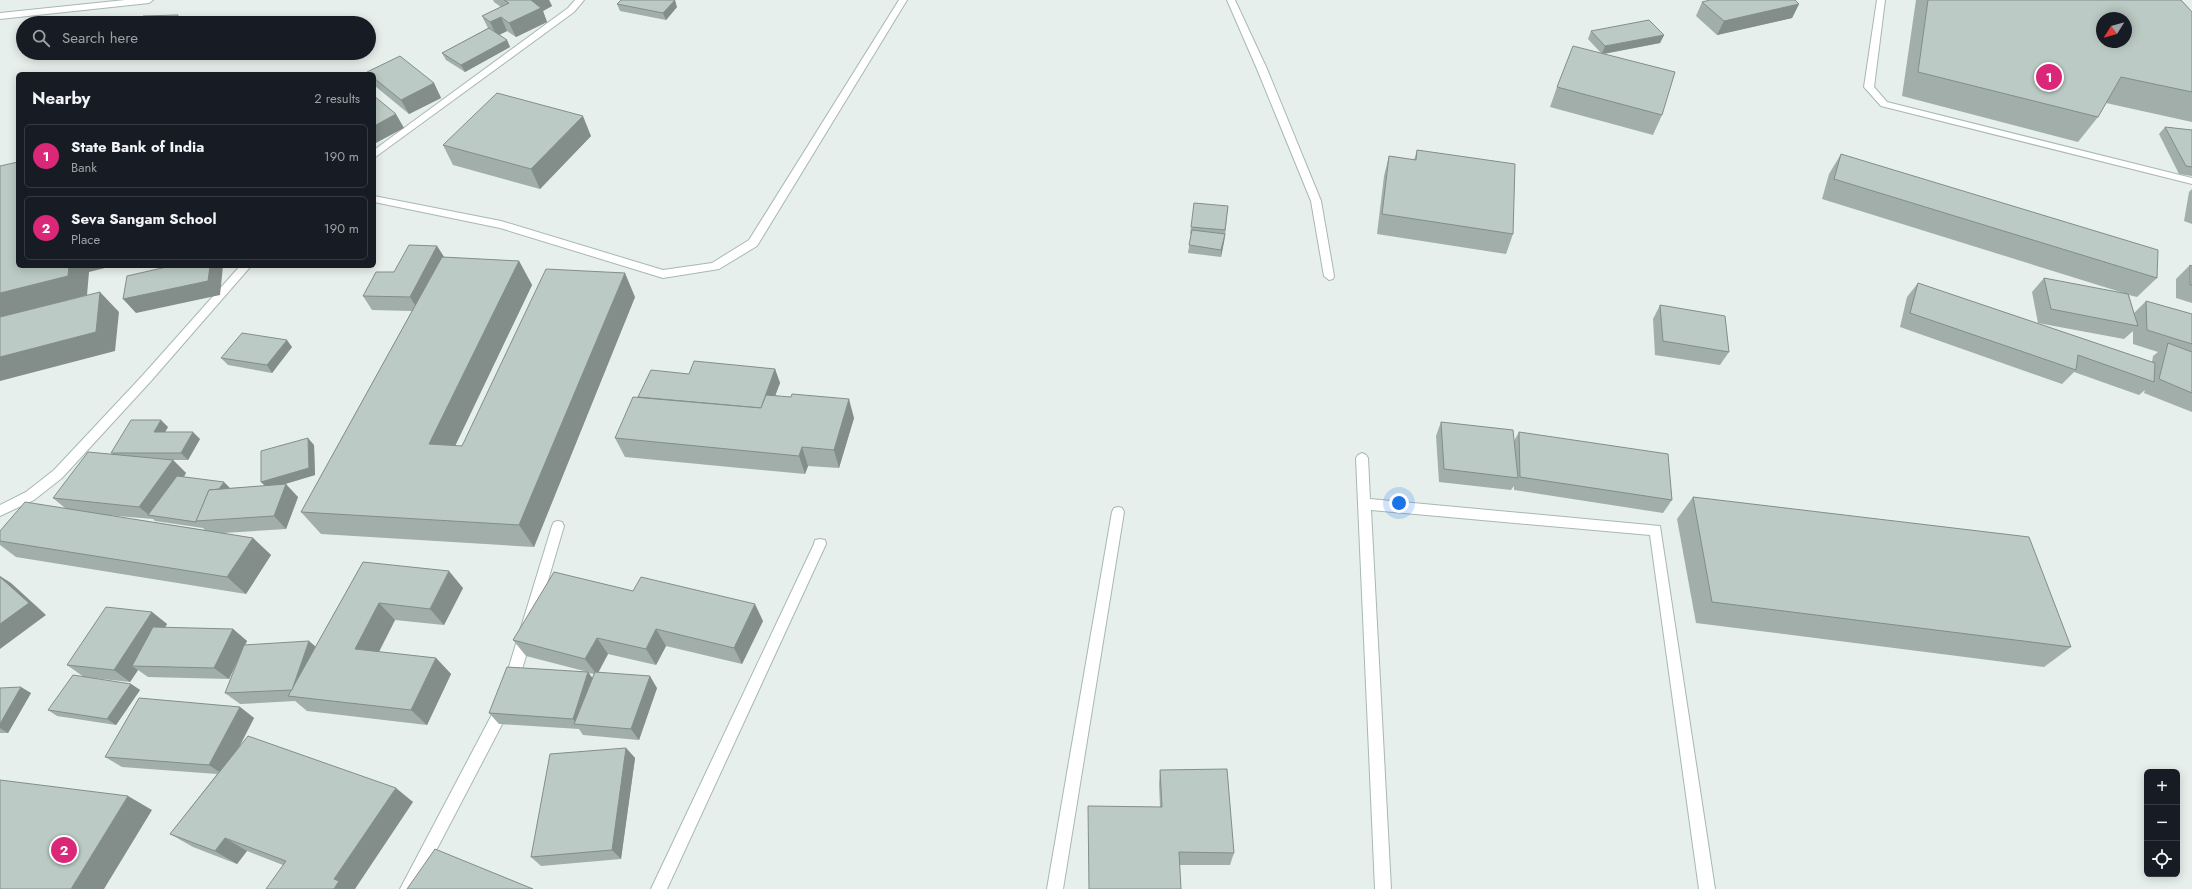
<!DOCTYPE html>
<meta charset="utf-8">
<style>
:root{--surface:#171b24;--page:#20242c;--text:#f1f3f6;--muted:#9ea1a6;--line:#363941;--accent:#db2777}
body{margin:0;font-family:Jost,sans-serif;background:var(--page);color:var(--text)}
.controls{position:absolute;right:12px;bottom:12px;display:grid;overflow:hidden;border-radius:6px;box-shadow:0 2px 10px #0003}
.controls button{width:36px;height:36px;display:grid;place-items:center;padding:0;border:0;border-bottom:1px solid var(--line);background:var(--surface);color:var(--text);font:20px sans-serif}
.compass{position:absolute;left:2096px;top:12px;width:36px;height:36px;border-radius:50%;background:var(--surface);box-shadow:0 2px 10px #0003;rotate:233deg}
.you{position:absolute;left:1399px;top:503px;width:14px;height:14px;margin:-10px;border:3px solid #fff;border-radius:50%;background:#1a73e8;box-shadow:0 0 0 6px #1a73e833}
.badge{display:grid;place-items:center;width:26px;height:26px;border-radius:50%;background:var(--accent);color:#fff;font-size:13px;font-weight:700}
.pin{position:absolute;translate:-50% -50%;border:2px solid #fff;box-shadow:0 1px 4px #0006}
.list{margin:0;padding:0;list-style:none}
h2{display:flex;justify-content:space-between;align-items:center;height:52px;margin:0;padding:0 16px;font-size:17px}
h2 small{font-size:13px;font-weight:400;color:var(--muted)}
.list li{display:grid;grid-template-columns:26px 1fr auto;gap:12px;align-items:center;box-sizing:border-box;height:64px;margin:0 8px 8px;padding:0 8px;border:1px solid var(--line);border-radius:6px}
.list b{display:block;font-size:15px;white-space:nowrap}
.list p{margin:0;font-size:13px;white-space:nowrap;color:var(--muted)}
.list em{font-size:13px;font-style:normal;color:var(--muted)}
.icon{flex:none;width:22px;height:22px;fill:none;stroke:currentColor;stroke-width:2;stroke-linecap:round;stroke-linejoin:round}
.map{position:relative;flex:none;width:2192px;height:889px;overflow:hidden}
.search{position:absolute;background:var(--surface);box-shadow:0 2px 10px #0003;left:16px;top:16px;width:360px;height:44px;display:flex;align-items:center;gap:10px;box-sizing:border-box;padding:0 14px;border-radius:22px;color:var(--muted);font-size:15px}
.panel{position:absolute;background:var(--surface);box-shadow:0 2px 10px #0003;left:16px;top:72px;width:360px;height:196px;border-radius:6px}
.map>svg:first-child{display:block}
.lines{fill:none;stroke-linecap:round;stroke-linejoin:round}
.service-casing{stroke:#a8b8b2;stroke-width:2}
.minor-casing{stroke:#a8b8b2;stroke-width:2}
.service{fill:#fff;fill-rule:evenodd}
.minor{fill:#fff;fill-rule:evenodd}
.wall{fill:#a1aea9;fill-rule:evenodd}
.shaded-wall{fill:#838d89}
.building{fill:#bbcac4;stroke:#838d89;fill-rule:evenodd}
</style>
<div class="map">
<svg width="2192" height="889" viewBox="0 0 2192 889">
<rect width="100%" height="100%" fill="#e6efeb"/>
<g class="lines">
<defs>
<polygon id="service" points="1877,0 1885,0 1874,87 1887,102 2192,178 2192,184 1881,106 1864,87"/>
<g id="minor">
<polygon points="125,0 153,0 149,3 0,19 0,13"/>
<polygon points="575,0 584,0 574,12 374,158 374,150 568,8"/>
<polygon points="899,0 907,0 757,246 719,269 663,278 500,228 374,202 374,196 501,221 663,270 712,263 749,240"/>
<polygon points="1227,0 1235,0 1267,69 1321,201 1334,276 1333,279 1329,280 1324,276 1311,201 1257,69"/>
<polygon points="240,266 251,266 151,381 62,478 34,500 0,516 0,505 26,492 54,470 143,375"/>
<polygon points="1362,453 1366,455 1368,458 1370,499 1660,526 1715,889 1699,889 1650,535 1371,510 1391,889 1375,889 1356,458 1358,455"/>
<polygon points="1118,507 1122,508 1124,512 1063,889 1047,889 1112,512 1114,508"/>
<polygon points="558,521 562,522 564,526 518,683 516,687 511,689 506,687 504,683 552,526 554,522"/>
<polygon points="820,539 825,540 826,544 667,889 651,889 814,544 815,540"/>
<polygon points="503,702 508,703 510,708 508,713 416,889 400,889 498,703"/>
</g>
</defs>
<use href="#service" class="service-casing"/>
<use href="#minor" class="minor-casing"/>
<use href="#service" class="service"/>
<use href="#minor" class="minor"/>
</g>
<g class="wall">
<polygon points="493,0 549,0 552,6 543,11 547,22 516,37 507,31 499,35 507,40 510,47 465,72 446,60 442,53 488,28 482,16 501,7 494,2"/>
<polygon points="1916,0 2181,0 2192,12 2192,122 2106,103 2098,117 2078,142 1902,96"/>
<polygon points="1702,2 1799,4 1792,18 1717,35 1696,16"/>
<polygon points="617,4 677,7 666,20 620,11"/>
<polygon points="1591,31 1664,35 1660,43 1604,54 1662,115 1653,135 1550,107 1557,87 1601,53 1588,39"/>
<polygon points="367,72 434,83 441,98 409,114 375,86 374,84 374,74 368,74"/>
<polygon points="2165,127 2192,130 2192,176 2179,174 2159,134"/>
<polygon points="591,136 540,189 453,165 443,145"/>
<polygon points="1417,150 1513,234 1506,254 1377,234 1384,176 1389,156 1414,160"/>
<polygon points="1841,154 2157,278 2137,297 2129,295 2134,313 2146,301 2192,314 2192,412 2144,393 2145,390 2139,395 2074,372 2062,384 1900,327 1907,297 1918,283 2152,362 2153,356 2158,352 2133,344 2133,331 2124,339 2038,323 2032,292 2044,278 2127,294 1822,199 1829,174"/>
<polygon points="2192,189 2192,224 2184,221 2189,192"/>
<polygon points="1228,206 1225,237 1221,257 1188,253 1191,234 1190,234 1191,227"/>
<polygon points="437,246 444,257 519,261 532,285 455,446 462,446 635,297 534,547 321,534 301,512 412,311 372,310 363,296 394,272"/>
<polygon points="2190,265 2192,266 2192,303 2176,298 2176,279"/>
<polygon points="1660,305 1729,352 1720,365 1655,355 1653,319"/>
<polygon points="292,347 272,373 228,365 221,358"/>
<polygon points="775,369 780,383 775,395 854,418 839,468 808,466 805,474 625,457 615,438 638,397 689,374"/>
<polygon points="1441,422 1514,441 1519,432 1672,500 1663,513 1514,490 1514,486 1511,490 1439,482 1436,436"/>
<path d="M 168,427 L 165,432 L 200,439 L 188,460 L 168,460 L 173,460 L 186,473 L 184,477 L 230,488 L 265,486 L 314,445 L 315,475 L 282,485 L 298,497 L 286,529 L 223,533 L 253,538 L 271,555 L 246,594 L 16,557 L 0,545 L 0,531 L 65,508 L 53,498 L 113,454 L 111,453 ZM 106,515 L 153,519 L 155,521 L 203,528 L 205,530 Z"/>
<polygon points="1693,497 2071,647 2044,667 1696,623 1677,519"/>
<polygon points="363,562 463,588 444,625 395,620 379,652 436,658 451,674 427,725 307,711 295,701 240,704 225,693 239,658 229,679 148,677 138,670 130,682 84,677 67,665 152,612 167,624 165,628 233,629 247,641 245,645 316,646"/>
<path d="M 633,591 L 763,621 L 742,664 L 666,646 L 656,665 L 608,654 L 598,672 L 657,688 L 639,740 L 583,735 L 579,729 L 499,724 L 489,713 L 588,672 L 526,656 L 513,640 ZM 588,673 L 594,674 L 592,678 Z"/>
<polygon points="131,684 140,690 116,725 57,716 48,710"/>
<polygon points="0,688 31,693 8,733 0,733"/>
<polygon points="240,707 254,718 240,746 413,802 283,865 247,851 237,864 193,847 170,834 217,774 122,767 105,757"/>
<polygon points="626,748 635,758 621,859 541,866 531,857"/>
<polygon points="1160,770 1234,853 1230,865 1179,865 1160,807 1159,784"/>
</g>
<g class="shaded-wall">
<polygon points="530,0 549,0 552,6 543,11 547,22 516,37 509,23"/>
<polygon points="675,0 677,7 666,20 663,13"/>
<polygon points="1799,4 1792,18 1717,35 1724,21"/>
<polygon points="178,15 183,22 183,23 173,23"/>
<polygon points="501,17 507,31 497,36 490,22"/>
<polygon points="1664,35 1660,43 1602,54 1605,46"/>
<polygon points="507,40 510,47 465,72 461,65"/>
<polygon points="434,83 441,98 409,114 401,100"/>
<polygon points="396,114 404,128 374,144 374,126"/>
<polygon points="583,116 591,136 540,189 531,169"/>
<polygon points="1225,234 1224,242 1221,257 1221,250"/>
<polygon points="437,246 446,260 419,311 410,297"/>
<polygon points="519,261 532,285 445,467 429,444"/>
<polygon points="69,266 113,266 89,272 87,295 0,318 0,293"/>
<polygon points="210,266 223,266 220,295 136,313 123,299"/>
<polygon points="625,273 635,297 534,547 519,525"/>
<polygon points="100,292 119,312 115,351 0,381 0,357"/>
<polygon points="287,340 292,347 272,373 267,365"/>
<polygon points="775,369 780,383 765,423 760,409"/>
<polygon points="849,399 854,418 839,468 834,450"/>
<polygon points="161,420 168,427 161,439 154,432"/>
<polygon points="193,432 200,439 188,460 181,453"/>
<polygon points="308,438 314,445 315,475 268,489 261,482"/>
<polygon points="802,447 808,466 805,474 799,456"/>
<polygon points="173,460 186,473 156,516 149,515 139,507"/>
<polygon points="224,482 231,489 196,521"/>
<polygon points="286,484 298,497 286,529 274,516"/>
<polygon points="253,538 271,555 246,594 227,577"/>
<polygon points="449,571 463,588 444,625 430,609"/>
<polygon points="0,576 11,583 46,615 0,649"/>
<polygon points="379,603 395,620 372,665 355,649"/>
<polygon points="755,604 763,621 742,664 734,648"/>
<polygon points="152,612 167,624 140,666 132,666 138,670 130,682 114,670"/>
<polygon points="233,629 247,641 229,679 214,668"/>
<polygon points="656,629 666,646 656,665 646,649"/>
<polygon points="597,638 608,654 597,675 585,659"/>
<polygon points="309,641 322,652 292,690"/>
<polygon points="436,658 451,674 427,725 411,710"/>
<polygon points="588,672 597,684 577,724 573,719"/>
<polygon points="650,676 657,688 639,740 631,729"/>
<polygon points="131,684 140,690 116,725 107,719"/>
<polygon points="21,687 31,693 8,733 0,728 0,724"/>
<polygon points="240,707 254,718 224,775 209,765"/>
<polygon points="626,748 635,758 621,859 612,850"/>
<polygon points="396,788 413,802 355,889 334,889 334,879"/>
<polygon points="128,796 152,810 104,889 71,889"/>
<polygon points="225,838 247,851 237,864 215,851"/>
</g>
<g class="building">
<polygon points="504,0 531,0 541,8 509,23 501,17 490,22 482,16 509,3"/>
<polygon points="621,0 675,0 663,13 617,4"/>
<polygon points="1710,0 1795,0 1799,4 1724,21 1702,2"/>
<path d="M 1928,0 L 2181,0 L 2192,12 L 2192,92 L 2121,77 L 2098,117 L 1918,72 ZM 2102,18 L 2126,18 L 2126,42 L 2102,42 Z"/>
<polygon points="178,15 173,23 138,23 143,16"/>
<polygon points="1649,20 1664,35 1605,46 1591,31"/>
<polygon points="489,28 507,40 461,65 442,53"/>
<polygon points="1573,46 1675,72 1662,115 1557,87"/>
<polygon points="400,56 434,83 401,100 374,78 374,74 369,74 367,72"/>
<polygon points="497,93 583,116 531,169 443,145"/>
<polygon points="374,96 396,114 374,126"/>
<polygon points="2165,127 2192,130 2192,167 2186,166"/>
<polygon points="1417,150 1515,164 1513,234 1382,214 1389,156 1416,160"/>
<polygon points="1841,154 2158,250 2157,278 1834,179"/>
<polygon points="18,162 18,266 69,266 68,276 0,293 0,166"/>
<polygon points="1194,203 1228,206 1225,230 1191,227"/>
<polygon points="1192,230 1225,234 1221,250 1189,245"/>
<polygon points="409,245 437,246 410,297 363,296 376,272 394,272"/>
<polygon points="442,257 519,261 429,444 462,446 546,269 625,273 519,525 301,512"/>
<polygon points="2190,265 2192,266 2192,285 2190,285"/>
<polygon points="171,266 210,266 208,281 123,299 127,276"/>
<polygon points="2044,278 2128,294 2138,326 2051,309"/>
<polygon points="1918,283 2155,363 2154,382 2078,355 2076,370 1910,313"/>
<polygon points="100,292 96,332 0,357 0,317"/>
<polygon points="2146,301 2192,314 2192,344 2147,330"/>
<polygon points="1660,305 1725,316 1729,352 1663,341"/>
<polygon points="242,333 287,340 267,365 221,358"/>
<polygon points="2168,343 2192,352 2192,393 2159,379"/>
<polygon points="694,361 775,369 761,408 638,397 651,370 689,374"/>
<polygon points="792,394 849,399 834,450 802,447 799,456 615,438 633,397 761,408 766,395 791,397"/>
<polygon points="131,420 161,420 154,432 193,432 181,453 111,453"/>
<polygon points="1441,422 1513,430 1518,478 1444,469"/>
<polygon points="1519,432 1668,454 1672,500 1520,477"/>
<polygon points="308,438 309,468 261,482 261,451"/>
<polygon points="88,452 173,460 139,507 53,498"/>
<polygon points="177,476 224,482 219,489 209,490 196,522 148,515"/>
<polygon points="286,484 274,516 196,521 209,490"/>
<polygon points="1693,497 2029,537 2071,647 1712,602"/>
<polygon points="25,502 253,538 227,577 0,541 0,531"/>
<polygon points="363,562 449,571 430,609 379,603 355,649 436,658 411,710 288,696"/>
<polygon points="554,572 633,591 641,577 755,604 734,648 656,629 646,649 597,638 585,659 513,640"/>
<polygon points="0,577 29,603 0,624"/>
<polygon points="106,607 152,612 114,670 67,665"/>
<polygon points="153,627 233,629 214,668 132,666"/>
<polygon points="309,641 292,690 225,693 244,645"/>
<polygon points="507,667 588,672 573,719 489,713"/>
<polygon points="595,672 650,676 631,729 574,724"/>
<polygon points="73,675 131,684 107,719 48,710"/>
<polygon points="21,687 0,724 0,688"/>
<polygon points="139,698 240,707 209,765 105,757"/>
<polygon points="248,736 396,788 334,879 339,881 334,889 266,889 286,861 225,838 215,851 170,834"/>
<polygon points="626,748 612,850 531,857 550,754"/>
<polygon points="1227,769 1234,853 1179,852 1181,889 1089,889 1088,806 1162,807 1160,770"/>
<polygon points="0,780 128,796 71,889 0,889"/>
<polygon points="435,849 533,889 407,889"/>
</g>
</svg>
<div class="controls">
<button>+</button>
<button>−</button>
<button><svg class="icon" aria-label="locate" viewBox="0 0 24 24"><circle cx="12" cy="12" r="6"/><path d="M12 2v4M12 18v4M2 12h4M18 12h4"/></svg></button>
</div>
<svg class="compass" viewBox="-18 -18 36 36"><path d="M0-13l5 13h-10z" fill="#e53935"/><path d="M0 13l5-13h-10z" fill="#9ea1a6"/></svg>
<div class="you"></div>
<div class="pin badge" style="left:2049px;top:77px">1</div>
<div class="pin badge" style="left:64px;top:850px">2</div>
<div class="search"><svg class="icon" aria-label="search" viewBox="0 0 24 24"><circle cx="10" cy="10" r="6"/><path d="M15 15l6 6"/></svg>Search here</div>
<section class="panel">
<h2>Nearby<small>2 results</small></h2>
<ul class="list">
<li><span class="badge">1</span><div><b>State Bank of India</b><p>Bank</p></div><em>190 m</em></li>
<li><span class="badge">2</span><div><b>Seva Sangam School</b><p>Place</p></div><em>190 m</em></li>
</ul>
</section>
</div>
